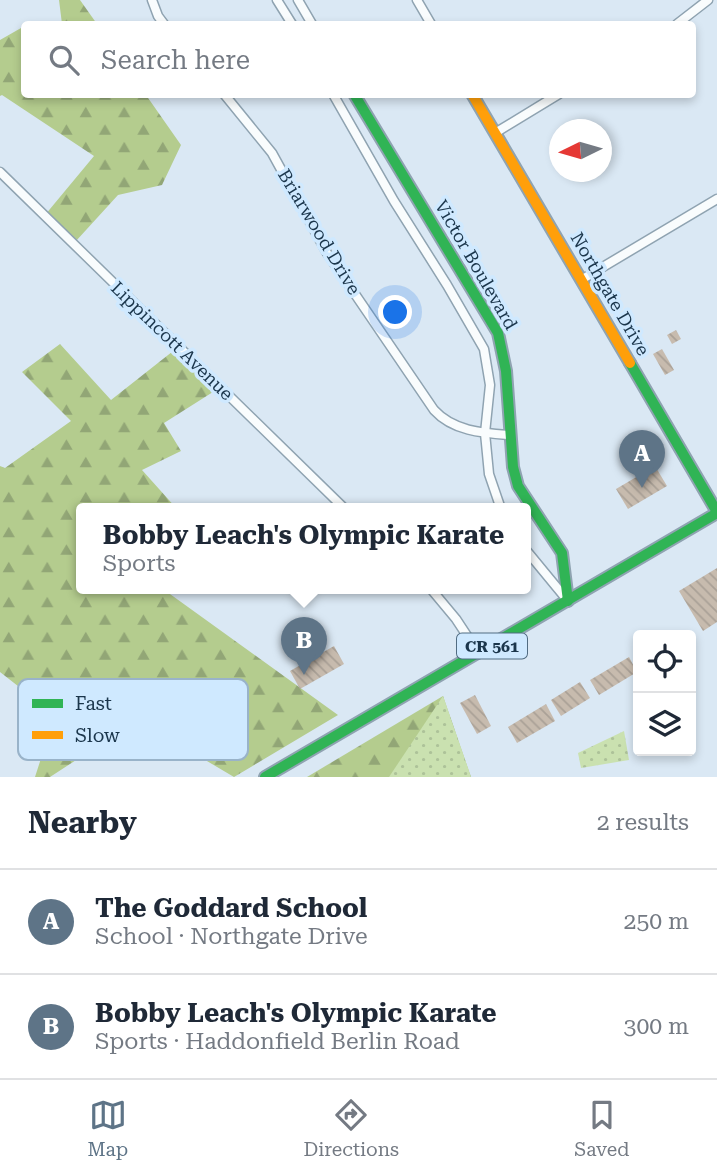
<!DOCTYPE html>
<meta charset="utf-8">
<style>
:root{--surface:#fff;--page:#f6f6f7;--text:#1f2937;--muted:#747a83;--line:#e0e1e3;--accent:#5e7487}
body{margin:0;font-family:"Roboto Serif",serif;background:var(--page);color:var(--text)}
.controls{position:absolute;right:21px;bottom:21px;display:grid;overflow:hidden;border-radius:7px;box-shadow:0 4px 10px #0003}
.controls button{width:63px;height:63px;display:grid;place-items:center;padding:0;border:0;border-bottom:2px solid var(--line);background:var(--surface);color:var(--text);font:35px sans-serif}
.compass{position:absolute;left:549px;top:119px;width:63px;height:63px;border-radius:50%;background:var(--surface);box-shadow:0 4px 10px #0003;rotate:265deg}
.you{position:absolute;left:396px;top:313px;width:24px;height:24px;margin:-18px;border:5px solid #fff;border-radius:50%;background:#1a73e8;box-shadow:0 0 0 10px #1a73e833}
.badge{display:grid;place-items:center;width:46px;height:46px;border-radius:50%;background:var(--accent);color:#fff;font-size:23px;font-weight:700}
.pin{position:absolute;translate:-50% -58px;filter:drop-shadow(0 2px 4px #0008)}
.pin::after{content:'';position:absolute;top:37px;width:24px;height:21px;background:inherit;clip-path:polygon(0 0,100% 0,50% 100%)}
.popup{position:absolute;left:76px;top:503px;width:455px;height:91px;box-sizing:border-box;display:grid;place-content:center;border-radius:7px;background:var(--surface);filter:drop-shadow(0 2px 5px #0005);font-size:23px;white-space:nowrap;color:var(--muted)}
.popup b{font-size:26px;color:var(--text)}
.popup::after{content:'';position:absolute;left:50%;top:100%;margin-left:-14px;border:14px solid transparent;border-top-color:var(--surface)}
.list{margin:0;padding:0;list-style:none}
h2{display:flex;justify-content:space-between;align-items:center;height:91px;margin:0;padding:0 28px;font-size:30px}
h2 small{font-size:23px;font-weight:400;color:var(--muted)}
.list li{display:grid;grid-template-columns:46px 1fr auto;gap:21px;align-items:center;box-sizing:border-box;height:105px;padding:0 28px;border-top:2px solid var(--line)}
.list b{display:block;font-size:26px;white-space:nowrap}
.list p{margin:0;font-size:23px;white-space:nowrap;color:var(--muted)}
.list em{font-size:23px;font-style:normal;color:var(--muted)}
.icon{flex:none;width:38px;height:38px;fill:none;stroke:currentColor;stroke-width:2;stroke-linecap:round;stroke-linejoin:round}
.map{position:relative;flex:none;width:717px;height:777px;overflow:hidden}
.search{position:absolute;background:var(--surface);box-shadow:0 4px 10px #0003;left:21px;right:21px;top:21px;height:77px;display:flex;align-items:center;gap:18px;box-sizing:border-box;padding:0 24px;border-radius:7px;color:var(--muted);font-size:26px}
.sheet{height:301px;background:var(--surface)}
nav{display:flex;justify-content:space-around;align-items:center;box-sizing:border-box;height:98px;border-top:2px solid var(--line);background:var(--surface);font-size:19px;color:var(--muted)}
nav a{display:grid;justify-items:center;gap:4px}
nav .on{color:var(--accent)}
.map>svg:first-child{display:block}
.forest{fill:url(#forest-firs)}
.park{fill:url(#park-dots)}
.building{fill:url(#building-back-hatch)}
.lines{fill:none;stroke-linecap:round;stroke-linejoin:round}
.street-casing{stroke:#8fa3b1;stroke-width:11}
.fast-casing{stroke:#8fa3b1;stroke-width:14}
.slow-casing{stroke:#8fa3b1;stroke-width:14}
.street{stroke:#f9fcfd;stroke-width:8}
.fast{stroke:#30b455;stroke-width:10}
.slow{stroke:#ff9f0a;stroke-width:10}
.labels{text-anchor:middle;stroke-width:7;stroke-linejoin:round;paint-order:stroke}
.shield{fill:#cfe9ff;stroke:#516c82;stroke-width:2}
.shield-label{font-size:16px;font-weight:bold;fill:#1b364c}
.street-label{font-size:18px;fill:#1b364c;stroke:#cfe9ff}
.key{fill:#cfe9ff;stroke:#99b3c9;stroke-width:2}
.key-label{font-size:19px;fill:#1b364c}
</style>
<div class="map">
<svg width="717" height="777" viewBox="0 0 717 777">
<defs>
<pattern id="forest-firs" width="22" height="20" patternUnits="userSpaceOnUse" patternTransform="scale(1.75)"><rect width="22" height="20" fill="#b4cc8e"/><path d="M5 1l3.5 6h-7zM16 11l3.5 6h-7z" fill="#92a676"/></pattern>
<pattern id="park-dots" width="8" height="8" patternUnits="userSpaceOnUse" patternTransform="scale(1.75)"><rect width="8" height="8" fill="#cae1b0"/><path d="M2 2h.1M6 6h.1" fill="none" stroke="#adc299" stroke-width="1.8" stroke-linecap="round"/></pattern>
<pattern id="building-back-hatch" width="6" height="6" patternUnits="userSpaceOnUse" patternTransform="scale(1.75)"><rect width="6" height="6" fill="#c7bbae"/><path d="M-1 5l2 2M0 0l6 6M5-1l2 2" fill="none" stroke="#aaa197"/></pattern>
</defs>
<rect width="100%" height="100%" fill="#dae8f4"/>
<g class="forest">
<polygon points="59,0 80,0 97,24 62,24"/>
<polygon points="21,28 24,28 24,94 146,95 181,145 162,185 118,195 76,241 45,215 94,156 2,95 0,96 0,40"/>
<polygon points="60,344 111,400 182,344 224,385 164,423 181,451 142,470 177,509 82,509 82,589 163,589 338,715 234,777 190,751 185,720 133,717 82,729 90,751 50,777 35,777 55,715 0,672 0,466 5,468 71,421 22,372"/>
<polygon points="443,696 471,777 307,777"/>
</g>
<g class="park">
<polygon points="443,696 471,777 389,777"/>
<polygon points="624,731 629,760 581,768 578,753"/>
</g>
<g class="building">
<polygon points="676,330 681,339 672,344 667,335"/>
<polygon points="662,349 674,370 665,375 653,354"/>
<polygon points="655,466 667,486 628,509 616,489"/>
<polygon points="717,568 717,622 703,631 679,591"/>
<polygon points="334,646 344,664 300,689 290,671"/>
<polygon points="629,657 637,672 599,695 590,680"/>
<polygon points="580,682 590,698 561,716 551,700"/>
<polygon points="475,695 491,726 477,734 460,703"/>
<polygon points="546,704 555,721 517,743 508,727"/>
</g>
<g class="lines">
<defs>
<g id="street">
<polyline points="152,0 158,16 164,24"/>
<polyline points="277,0 292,24"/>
<polyline points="298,0 312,24"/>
<polyline points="417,0 431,24"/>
<polyline points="677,24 708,0"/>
<path d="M 224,94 L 272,153 L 327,253 L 434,410 C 453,431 482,433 509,435"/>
<polyline points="333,94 394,201 447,285 484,349 490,385 485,433 489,474 501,509"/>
<polyline points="495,133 559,94"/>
<polyline points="0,172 345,509"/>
<polyline points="581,280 717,199"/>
<polyline points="526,550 568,601"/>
<polyline points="431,589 456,619 479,654"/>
</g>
<g id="fast">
<polyline points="354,94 498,333 506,371 513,467 518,486 562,553 568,601"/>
<polyline points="630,363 717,512"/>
<polyline points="265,777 717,513"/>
</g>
<polyline id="slow" points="472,94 630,363"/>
</defs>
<use href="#street" class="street-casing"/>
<use href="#fast" class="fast-casing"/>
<use href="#slow" class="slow-casing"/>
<use href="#street" class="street"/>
<use href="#fast" class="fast"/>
<use href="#slow" class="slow"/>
</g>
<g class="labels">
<rect class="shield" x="457" y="633.5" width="70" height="25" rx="5"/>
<g class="shield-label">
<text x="492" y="652">CR 561</text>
</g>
<g class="street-label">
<text transform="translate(319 232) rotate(59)" y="6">Briarwood Drive</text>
<text transform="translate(476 265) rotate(60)" y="6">Victor Boulevard</text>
<text transform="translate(610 294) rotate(60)" y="6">Northgate Drive</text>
<text transform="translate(172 341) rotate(44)" y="6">Lippincott Avenue</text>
</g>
</g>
<rect x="18" y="679" width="230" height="81" rx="10" class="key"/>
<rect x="32" y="699" width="31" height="9" fill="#30b455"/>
<rect x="32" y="731" width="31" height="8" fill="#ff9f0a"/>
<g class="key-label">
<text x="75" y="710">Fast</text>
<text x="75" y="742">Slow</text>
</g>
</svg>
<div class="controls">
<button><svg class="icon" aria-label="locate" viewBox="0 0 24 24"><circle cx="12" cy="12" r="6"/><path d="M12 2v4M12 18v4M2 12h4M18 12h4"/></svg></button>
<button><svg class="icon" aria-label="layers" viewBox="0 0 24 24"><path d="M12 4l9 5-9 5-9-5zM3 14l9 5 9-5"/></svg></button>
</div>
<svg class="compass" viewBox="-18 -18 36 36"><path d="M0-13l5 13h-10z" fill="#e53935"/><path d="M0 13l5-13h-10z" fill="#747a83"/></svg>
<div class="you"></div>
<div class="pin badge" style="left:642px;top:488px">A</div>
<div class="pin badge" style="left:304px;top:675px">B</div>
<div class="popup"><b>Bobby Leach's Olympic Karate</b>Sports</div>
<div class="search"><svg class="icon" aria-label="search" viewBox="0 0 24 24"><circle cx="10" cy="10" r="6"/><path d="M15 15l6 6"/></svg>Search here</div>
</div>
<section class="sheet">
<h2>Nearby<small>2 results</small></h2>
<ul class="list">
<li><span class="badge">A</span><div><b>The Goddard School</b><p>School · Northgate Drive</p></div><em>250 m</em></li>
<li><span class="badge">B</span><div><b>Bobby Leach's Olympic Karate</b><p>Sports · Haddonfield Berlin Road</p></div><em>300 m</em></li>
</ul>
</section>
<nav>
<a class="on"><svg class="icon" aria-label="map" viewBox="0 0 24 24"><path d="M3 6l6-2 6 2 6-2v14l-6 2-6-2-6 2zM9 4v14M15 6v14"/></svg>Map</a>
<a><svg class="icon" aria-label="directions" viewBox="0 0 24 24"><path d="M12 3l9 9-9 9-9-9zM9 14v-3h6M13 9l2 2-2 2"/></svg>Directions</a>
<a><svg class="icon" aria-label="saved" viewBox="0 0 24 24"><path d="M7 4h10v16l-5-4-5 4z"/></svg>Saved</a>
</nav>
